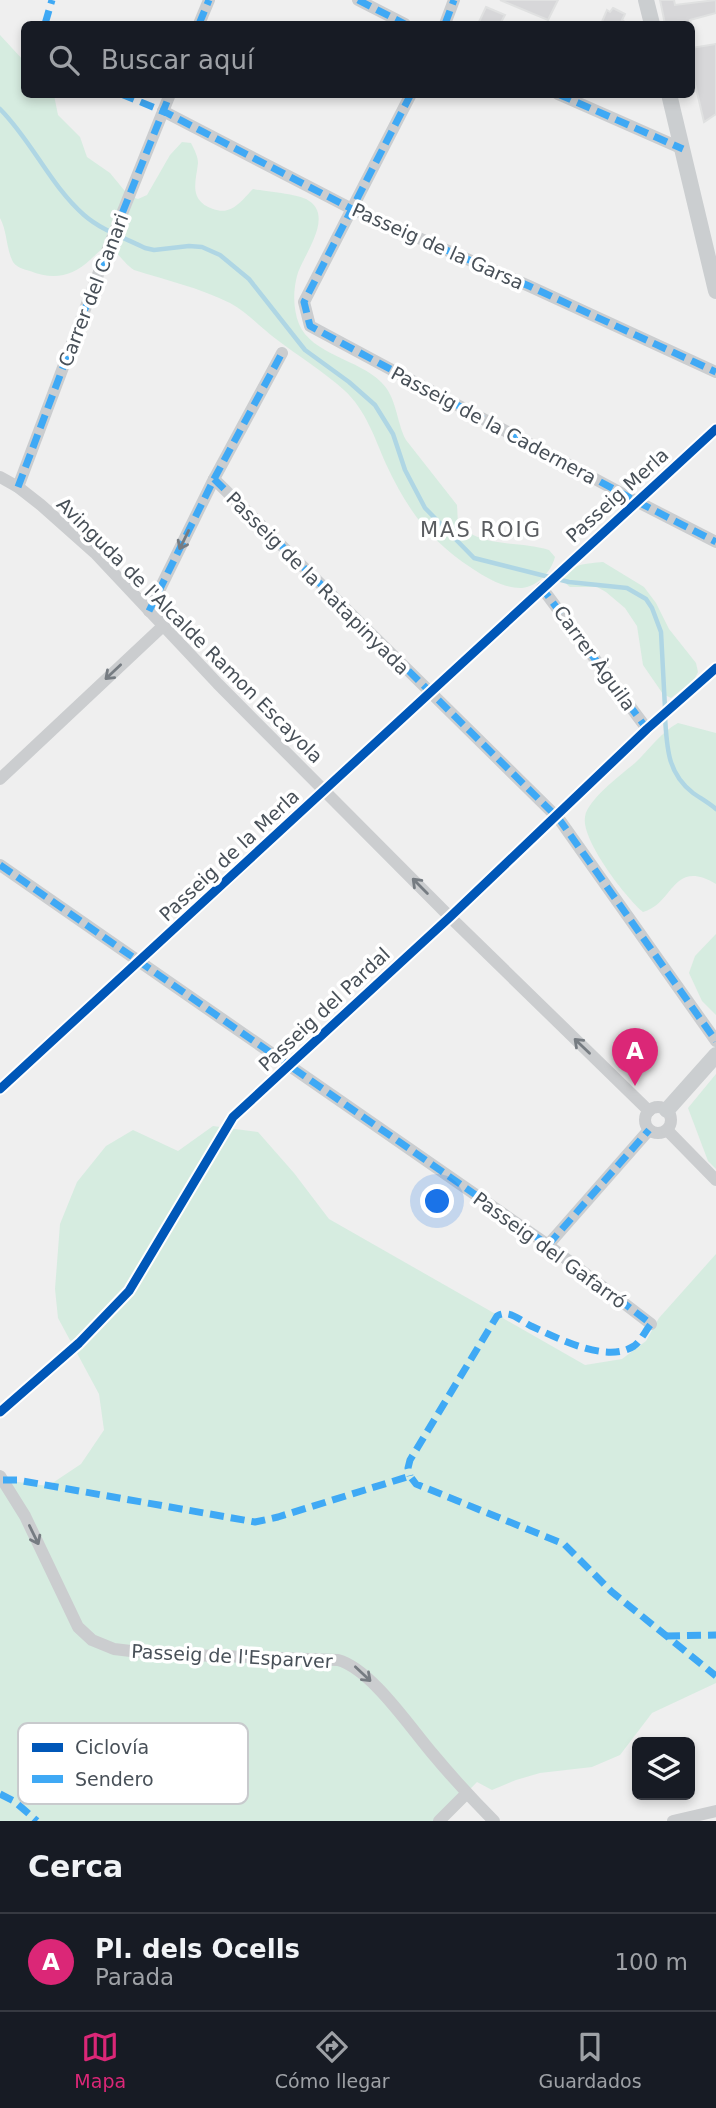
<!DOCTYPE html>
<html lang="es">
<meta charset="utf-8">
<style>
:root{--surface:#171b24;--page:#20242c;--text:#f1f3f6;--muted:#9ea1a6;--line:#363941;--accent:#db2777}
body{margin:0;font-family:"DejaVu Sans",sans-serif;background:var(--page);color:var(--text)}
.controls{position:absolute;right:21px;bottom:21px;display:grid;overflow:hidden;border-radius:10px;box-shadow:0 4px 10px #0003}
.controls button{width:63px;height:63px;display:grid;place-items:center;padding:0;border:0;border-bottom:2px solid var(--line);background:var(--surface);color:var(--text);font:35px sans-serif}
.you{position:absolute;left:438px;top:1202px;width:24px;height:24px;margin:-18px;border:5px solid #fff;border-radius:50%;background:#1a73e8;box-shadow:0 0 0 10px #1a73e833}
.badge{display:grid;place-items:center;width:46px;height:46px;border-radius:50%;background:var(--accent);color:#fff;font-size:23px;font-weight:700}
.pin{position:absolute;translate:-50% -58px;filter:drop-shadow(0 2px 4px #0008)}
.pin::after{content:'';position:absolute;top:37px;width:24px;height:21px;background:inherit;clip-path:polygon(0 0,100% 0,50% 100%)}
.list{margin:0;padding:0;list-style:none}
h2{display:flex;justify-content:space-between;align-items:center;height:91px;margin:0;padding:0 28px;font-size:30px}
h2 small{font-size:23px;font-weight:400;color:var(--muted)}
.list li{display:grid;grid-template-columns:46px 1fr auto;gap:21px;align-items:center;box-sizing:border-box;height:98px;padding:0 28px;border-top:2px solid var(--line)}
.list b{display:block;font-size:26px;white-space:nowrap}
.list p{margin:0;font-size:23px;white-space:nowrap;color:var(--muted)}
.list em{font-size:23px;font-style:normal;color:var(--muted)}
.icon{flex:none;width:38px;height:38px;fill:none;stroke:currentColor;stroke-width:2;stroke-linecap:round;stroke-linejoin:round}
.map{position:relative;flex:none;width:716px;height:1821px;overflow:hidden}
.search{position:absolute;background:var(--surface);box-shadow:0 4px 10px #0003;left:21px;right:21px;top:21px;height:77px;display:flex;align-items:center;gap:18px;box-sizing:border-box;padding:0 24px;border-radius:10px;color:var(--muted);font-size:26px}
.sheet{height:189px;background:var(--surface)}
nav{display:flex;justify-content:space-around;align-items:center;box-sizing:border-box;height:98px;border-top:2px solid var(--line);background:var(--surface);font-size:19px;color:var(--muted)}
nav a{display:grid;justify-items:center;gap:4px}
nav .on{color:var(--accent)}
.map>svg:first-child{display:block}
.green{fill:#d6ece0}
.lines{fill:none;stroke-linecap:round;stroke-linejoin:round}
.stream{stroke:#afd6e4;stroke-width:4.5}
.building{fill:#d7d7d9;stroke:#e0e1e1;stroke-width:2}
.street{stroke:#cbcdcf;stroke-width:12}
.secondary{stroke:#cbced0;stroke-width:16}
.quiet{stroke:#3fa9f5;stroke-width:7;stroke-dasharray:14 7;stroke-linecap:butt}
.cycleway-casing{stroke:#fff;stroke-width:13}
.cycleway{stroke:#0057b8;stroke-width:9}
.oneway{stroke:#767c82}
.labels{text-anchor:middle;stroke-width:7;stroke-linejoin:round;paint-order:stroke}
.street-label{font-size:19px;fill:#485058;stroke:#fff}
.neighbourhood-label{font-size:21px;letter-spacing:2px;fill:#5b5d61;stroke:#fff}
.key{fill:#fff;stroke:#c8cacd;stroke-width:2}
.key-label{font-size:19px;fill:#485058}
</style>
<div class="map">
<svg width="716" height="1821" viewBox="0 0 716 1821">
<rect width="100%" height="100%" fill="#efefef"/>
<g class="green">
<path d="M 0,35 L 24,61 L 24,94 L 54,95 L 58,115 L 80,137 L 87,157 L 110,173 L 129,196 L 138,199 L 147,195 L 170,155 L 182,142 L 191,143 C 194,149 198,156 198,163 C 196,182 188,200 213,209 C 232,216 241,201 253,189 C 266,191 296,194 306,199 C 337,215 302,256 297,276 C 293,291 293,309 299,324 C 311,354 360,360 381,382 C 397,397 396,421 406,440 L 457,505 L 458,524 C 483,549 518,540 549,550 L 555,557 C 551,572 538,586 522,588 C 506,589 486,578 473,569 C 430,541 408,511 386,464 C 375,439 366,410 344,390 C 323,371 298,356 276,339 C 260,327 248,313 230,303 C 200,288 166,280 134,270 C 123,263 119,252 107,246 C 99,250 97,254 90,260 C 72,277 53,280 30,271 C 23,269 15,267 12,260 C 6,246 7,231 0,218 Z"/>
<path d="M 603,562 L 644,587 L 656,603 L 669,629 L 696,663 L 698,672 L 694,680 L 671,698 L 663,694 L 643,665 L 637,626 L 625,608 L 606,592 L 597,587 L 570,587 L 563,581 C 570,562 587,564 603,562 Z"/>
<path d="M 678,723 L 716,733 L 716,884 C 672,858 674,904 643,912 C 626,898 581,840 585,817 C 587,800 622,774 635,763 C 649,750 661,732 678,723 Z"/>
<polygon points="716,934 716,1015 702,1001 689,973 695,956"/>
<polygon points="716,1074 716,1169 708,1161 688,1108"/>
<polygon points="213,1126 258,1132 294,1173 329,1219 585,1365 622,1359 646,1341 659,1318 716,1254 716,1683 652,1713 620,1755 592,1767 540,1773 516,1780 492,1790 477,1782 439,1821 0,1821 0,1476 3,1480 48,1486 81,1464 104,1430 99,1394 58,1318 55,1289 60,1224 77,1182 106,1146 133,1130 178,1151"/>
</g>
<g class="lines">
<g class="stream">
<path d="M 0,109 C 32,141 50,185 84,215 C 101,230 125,238 145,248 L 154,250 L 189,246 L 202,247 L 220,255 L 249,279 L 305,350 L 349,382 L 375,405 L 393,434 L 405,470 L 425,508 L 474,558 L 569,582 L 627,588 L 646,599 L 652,608 L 661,632 L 665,708"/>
<path d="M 665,717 C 667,747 667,773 693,793 C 700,798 709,803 716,809"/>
</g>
</g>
<g class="building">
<polygon points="500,0 558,0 548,20"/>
<polygon points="660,0 674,0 675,5 716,0 716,13 690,20 691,24 665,24"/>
<polygon points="486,7 505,15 500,24 478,24"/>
<polygon points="613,8 625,14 622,20 628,24 601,24 607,10 610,12"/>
<polygon points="716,44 716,114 704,122 691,67 691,48"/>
</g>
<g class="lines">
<g class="street">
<polyline points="358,0 405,24"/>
<polyline points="199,24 209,0"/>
<polyline points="445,24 454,0"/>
<polyline points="411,94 304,302 310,326 636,501 716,542"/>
<polyline points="558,94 683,149"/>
<polyline points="163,111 352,209 529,286 716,372"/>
<polyline points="0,477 18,487 41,505 95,553 218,684 450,917 649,1111"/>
<polyline points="214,479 559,819 716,1041"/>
<polyline points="18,487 105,256 170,94"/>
<polyline points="542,588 647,729"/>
<polyline points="149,611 214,479 282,353"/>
<polyline points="0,779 163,626"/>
<polyline points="0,865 548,1245 651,1324"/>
<polyline points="0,1089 716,429"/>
<circle cx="658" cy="1120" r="13"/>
<polyline points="667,1130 716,1180"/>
<polyline points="548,1245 649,1130"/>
<polyline points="0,1412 79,1343 129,1291 233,1117 450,917 647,729 716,668"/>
<path d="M 0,1476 L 25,1516 L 78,1627 L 92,1640 L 114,1649 L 156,1654 L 338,1660 C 371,1669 409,1726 432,1753 C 452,1777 472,1799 494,1821"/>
<polyline points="439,1821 466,1794"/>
<polyline points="673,1821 716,1811"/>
</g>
<g class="secondary">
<polyline points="646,0 652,24"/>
<polyline points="669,94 716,291"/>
<polyline points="667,1110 716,1055"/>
</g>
<g class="quiet">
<polyline points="358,0 405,24"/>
<polyline points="45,24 52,0"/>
<polyline points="199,24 209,0"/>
<polyline points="445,24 454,0"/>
<polyline points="121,94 163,111 352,209 529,286 716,372"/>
<polyline points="411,94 304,302 310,326 636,501 716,542"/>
<polyline points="558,94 683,149"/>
<polyline points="214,479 559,819 716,1041"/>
<polyline points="18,487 105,256 170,94"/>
<polyline points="540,590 542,588 647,729 642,733"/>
<polyline points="149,611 214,479 282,353"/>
<path d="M 0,865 L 548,1245 L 651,1324 C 645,1331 641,1341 634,1346 C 607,1364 557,1338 531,1326 C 519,1320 510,1309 497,1316 L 410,1460 L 408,1468 L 410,1476"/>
<polyline points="548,1245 649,1130"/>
<polyline points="3,1480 17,1480 255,1522 278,1517 410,1476 416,1484 564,1544 612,1592 716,1676"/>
<polyline points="666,1636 716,1635"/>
<polyline points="0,1794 14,1801 37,1821"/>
</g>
<defs>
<g id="cycleway">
<polyline points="0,1089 716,429"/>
<polyline points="0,1412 79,1343 129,1291 233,1117 450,917 647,729 716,668"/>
</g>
</defs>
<use href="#cycleway" class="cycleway-casing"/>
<use href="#cycleway" class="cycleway"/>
</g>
<defs><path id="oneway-shaft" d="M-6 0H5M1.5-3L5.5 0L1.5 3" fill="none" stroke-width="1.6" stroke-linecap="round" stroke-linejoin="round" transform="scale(1.75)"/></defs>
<g class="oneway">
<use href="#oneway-shaft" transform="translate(184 540) rotate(116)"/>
<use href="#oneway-shaft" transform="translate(113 672) rotate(137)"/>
<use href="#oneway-shaft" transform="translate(420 886) rotate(-135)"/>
<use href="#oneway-shaft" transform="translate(582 1046) rotate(-136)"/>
<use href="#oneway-shaft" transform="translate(34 1535) rotate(64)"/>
<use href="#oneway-shaft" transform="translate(363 1674) rotate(43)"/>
</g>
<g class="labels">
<g class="street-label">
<text transform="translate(438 246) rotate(24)" y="7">Passeig de la Garsa</text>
<text transform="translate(93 290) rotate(-69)" y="7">Carrer del Canari</text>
<text transform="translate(494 425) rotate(28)" y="7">Passeig de la Cadernera</text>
<text transform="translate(617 495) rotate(-42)" y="7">Passeig Merla</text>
<text transform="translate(318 583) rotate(45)" y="7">Passeig de la Ratapinyada</text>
<text transform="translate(190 630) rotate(45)" y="7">Avinguda de l'Alcalde Ramon Escayola</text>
<text transform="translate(595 658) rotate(54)" y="7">Carrer Àguila</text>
<text transform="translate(229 855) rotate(-43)" y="7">Passeig de la Merla</text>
<text transform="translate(324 1009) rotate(-43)" y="7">Passeig del Pardal</text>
<text transform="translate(550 1250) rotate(36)" y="7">Passeig del Gafarró</text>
<text transform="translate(232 1656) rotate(3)" y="7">Passeig de l'Esparver</text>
</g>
<g class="neighbourhood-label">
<text x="481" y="537">MAS ROIG</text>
</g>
</g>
<rect x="18" y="1723" width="230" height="81" rx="10" class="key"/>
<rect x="32" y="1743" width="31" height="9" fill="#0057b8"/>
<rect x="32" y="1775" width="31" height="8" fill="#3fa9f5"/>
<g class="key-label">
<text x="75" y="1754">Ciclovía</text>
<text x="75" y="1786">Sendero</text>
</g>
</svg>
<div class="controls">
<button><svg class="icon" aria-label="layers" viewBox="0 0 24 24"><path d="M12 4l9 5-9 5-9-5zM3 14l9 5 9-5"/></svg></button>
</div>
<div class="you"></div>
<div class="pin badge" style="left:635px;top:1086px">A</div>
<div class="search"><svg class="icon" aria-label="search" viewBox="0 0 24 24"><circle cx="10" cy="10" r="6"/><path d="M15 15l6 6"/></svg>Buscar aquí</div>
</div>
<section class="sheet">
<h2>Cerca<small></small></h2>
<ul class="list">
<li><span class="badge">A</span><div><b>Pl. dels Ocells</b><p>Parada</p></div><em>100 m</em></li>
</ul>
</section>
<nav>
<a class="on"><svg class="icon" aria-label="map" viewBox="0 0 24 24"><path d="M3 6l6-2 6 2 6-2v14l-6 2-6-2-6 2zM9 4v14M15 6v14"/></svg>Mapa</a>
<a><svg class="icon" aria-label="directions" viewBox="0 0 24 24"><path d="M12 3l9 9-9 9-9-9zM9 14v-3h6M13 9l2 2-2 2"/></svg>Cómo llegar</a>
<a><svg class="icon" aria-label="saved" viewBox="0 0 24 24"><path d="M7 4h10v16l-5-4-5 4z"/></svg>Guardados</a>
</nav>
